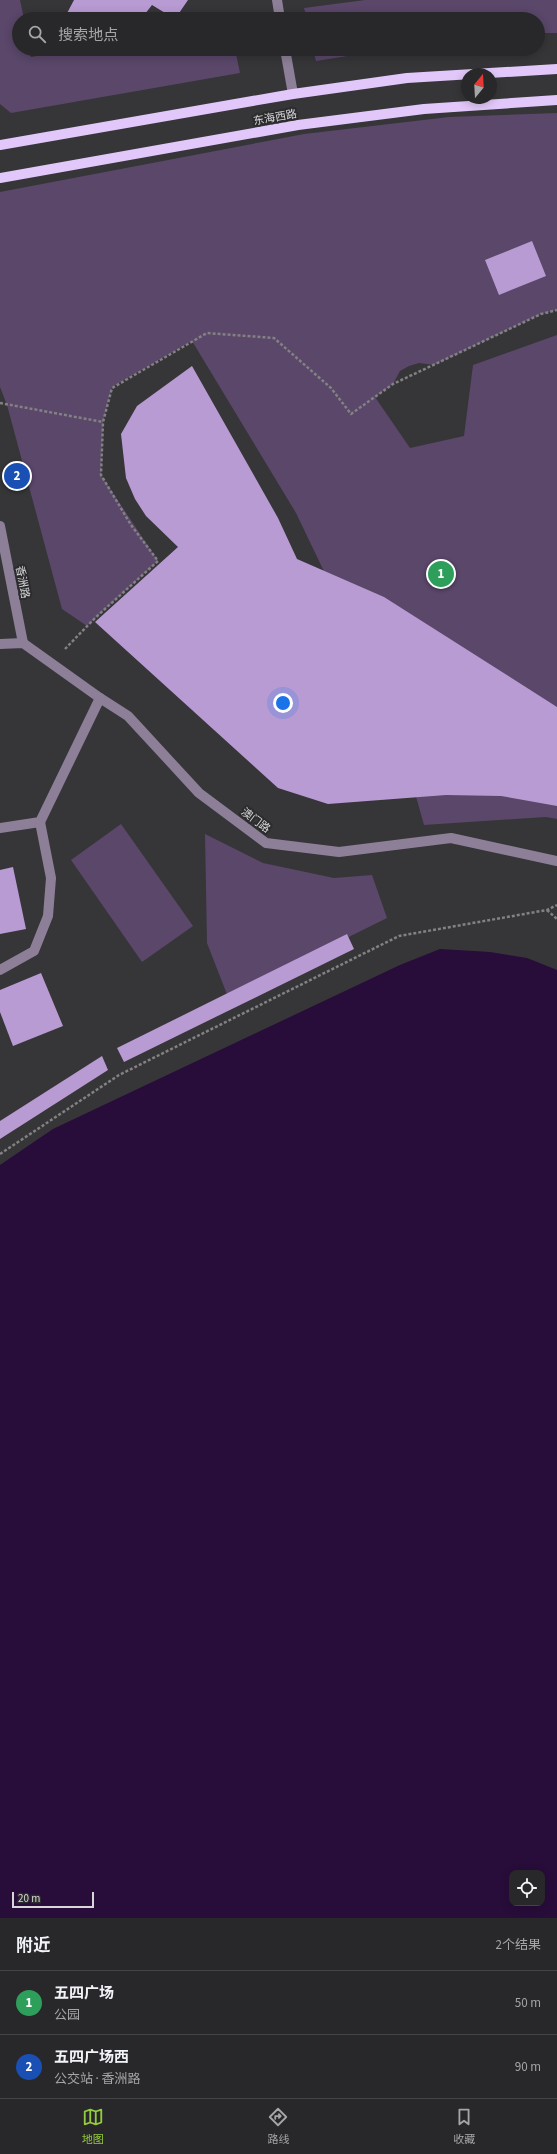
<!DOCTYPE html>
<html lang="zh">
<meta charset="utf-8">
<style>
:root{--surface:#28282a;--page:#303032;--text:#f1f3f6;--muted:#a5a6a8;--line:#444447;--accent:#95cc3b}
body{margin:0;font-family:"Source Sans 3","Noto Sans SC",sans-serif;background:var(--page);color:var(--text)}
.controls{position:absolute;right:12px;bottom:12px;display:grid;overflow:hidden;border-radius:8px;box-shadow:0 2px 10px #0003}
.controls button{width:36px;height:36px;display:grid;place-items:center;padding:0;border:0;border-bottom:1px solid var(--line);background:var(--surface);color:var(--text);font:20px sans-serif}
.compass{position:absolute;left:461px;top:68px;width:36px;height:36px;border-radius:50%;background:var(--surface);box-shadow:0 2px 10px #0003;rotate:18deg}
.scale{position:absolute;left:12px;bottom:10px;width:82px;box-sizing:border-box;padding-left:4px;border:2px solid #d7d6d8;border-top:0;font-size:11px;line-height:14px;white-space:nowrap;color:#d7d6d8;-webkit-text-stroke:3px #2c2b2e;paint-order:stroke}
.you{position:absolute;left:283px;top:703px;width:14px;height:14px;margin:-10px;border:3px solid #fff;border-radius:50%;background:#1a73e8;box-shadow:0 0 0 6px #1a73e833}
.badge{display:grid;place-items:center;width:26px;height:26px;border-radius:50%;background:var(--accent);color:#fff;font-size:13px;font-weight:700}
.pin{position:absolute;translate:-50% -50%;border:2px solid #fff;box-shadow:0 1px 4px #0006}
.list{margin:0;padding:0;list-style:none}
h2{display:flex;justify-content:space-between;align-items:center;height:52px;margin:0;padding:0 16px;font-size:17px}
h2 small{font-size:13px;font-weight:400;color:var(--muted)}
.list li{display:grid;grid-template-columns:26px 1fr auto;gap:12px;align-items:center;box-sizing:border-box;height:64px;padding:0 16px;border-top:1px solid var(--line)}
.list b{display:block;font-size:15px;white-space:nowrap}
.list p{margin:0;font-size:13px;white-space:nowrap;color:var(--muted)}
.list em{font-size:13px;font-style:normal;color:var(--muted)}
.icon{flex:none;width:22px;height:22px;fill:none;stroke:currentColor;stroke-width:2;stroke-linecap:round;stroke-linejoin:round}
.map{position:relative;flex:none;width:557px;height:1918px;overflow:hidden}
.search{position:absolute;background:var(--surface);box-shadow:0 2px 10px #0003;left:12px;right:12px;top:12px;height:44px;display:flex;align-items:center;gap:10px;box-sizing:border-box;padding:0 14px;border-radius:22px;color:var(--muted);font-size:15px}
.sheet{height:180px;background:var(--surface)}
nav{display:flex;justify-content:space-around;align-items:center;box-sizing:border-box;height:56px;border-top:1px solid var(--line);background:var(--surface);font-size:11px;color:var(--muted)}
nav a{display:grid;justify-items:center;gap:2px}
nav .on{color:var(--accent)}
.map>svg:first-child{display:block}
.green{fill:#5a476a}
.water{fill:#280c3a;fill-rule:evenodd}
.building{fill:#b99bd4}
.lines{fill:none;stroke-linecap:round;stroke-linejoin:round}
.path{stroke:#828183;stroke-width:2.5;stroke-dasharray:3 2;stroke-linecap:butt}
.minor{stroke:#8c7f97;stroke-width:10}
.major{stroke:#e2c8fa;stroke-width:10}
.labels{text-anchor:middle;stroke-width:4;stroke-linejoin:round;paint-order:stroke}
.street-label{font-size:11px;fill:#d7d6d8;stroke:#2c2b2e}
</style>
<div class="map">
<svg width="557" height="1918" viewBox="0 0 557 1918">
<rect width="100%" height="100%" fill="#363538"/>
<g class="green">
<polygon points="0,0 20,0 24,19 19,19 19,49 29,49 31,57 78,49 235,49 240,73 11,113 0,104"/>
<polygon points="365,0 557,0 557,33 538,33 538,19 307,19 304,8"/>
<polygon points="313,49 392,49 316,61"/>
<polygon points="557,113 557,310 541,314 434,365 419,363 409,366 400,371 393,384 375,397 410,448 464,436 473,365 557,335 557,819 546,817 424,825 406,761 355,636 296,513 192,341 112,387 103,422 101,475 158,561 87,626 62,609 7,405 0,387 0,192 304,134 449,117"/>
<polygon points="121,824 193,926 142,962 71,860"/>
<polygon points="205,834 263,863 334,878 372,875 387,918 228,997 207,943"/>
</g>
<path class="water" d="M 440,949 L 490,952 L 527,958 L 557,970 L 557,1918 L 0,1918 L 0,1165 L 53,1129 L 400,965 ZM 512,1873 L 542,1873 L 542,1903 L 512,1903 Z"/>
<g class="building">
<polygon points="74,0 188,0 175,19 152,5 145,14 136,19 120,19 111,17 110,19 69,19 65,17"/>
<polygon points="532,241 546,276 499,295 485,260"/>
<polygon points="192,366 278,518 297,559 384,597 557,707 557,806 501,796 446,795 328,804 278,788 95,622 178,547 146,516 135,499 126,478 121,434 137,406"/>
<polygon points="13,867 26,929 0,934 0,870"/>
<polygon points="347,934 354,949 124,1062 117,1048"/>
<polygon points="41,973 63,1026 13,1046 0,1012 0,990"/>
<polygon points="102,1056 108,1070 0,1139 0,1121"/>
</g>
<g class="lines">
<g class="path">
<polyline points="0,403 103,422"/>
<polyline points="65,649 95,618 158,561 131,525 101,475 103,422 112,388 207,333 274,338 331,388 351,414 393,384 541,314 557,310"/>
<polyline points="547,910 557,919"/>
<polyline points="0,1154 119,1075 399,936 547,910 557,905"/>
</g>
<g class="minor">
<polyline points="277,0 280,19"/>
<polyline points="285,49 293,94"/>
<polyline points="0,526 23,643"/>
<polyline points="0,644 23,643 100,698 128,716 199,793 266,843 339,852 451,838 557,861"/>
<polyline points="0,828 40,822 100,698"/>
<polyline points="0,970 34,951 48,916 51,878 40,822"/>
</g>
<g class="major">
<polyline points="0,145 293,94 407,78 557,69"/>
<polyline points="0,178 298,125 424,109 557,100"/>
</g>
</g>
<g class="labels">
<g class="street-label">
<text transform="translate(275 117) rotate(-10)" y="4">东海西路</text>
<text transform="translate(23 582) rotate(79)" y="4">香洲路</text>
<text transform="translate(256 820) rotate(37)" y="4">澳门路</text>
</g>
</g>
</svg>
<div class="controls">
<button><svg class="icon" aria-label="locate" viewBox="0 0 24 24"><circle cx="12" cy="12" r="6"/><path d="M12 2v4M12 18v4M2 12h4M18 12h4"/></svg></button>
</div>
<svg class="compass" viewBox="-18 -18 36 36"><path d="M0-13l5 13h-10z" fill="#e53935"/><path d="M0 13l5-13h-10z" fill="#a5a6a8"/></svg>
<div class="scale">20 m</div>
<div class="you"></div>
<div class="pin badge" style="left:441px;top:574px;background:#2e9e5b">1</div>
<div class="pin badge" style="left:17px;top:476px;background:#1a4fb4">2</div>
<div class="search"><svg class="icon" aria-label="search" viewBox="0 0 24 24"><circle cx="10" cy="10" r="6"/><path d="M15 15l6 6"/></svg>搜索地点</div>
</div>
<section class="sheet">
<h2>附近<small>2个结果</small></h2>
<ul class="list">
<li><span class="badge" style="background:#2e9e5b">1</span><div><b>五四广场</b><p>公园</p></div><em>50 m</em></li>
<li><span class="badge" style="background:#1a4fb4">2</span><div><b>五四广场西</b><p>公交站 · 香洲路</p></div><em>90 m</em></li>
</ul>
</section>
<nav>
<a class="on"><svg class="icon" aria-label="map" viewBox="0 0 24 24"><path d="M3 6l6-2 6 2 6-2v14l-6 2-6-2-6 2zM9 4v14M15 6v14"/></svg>地图</a>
<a><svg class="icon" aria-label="directions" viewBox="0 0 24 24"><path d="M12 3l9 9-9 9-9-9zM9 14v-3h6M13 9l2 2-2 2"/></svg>路线</a>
<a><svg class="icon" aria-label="saved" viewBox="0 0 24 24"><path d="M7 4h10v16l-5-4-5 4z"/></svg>收藏</a>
</nav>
